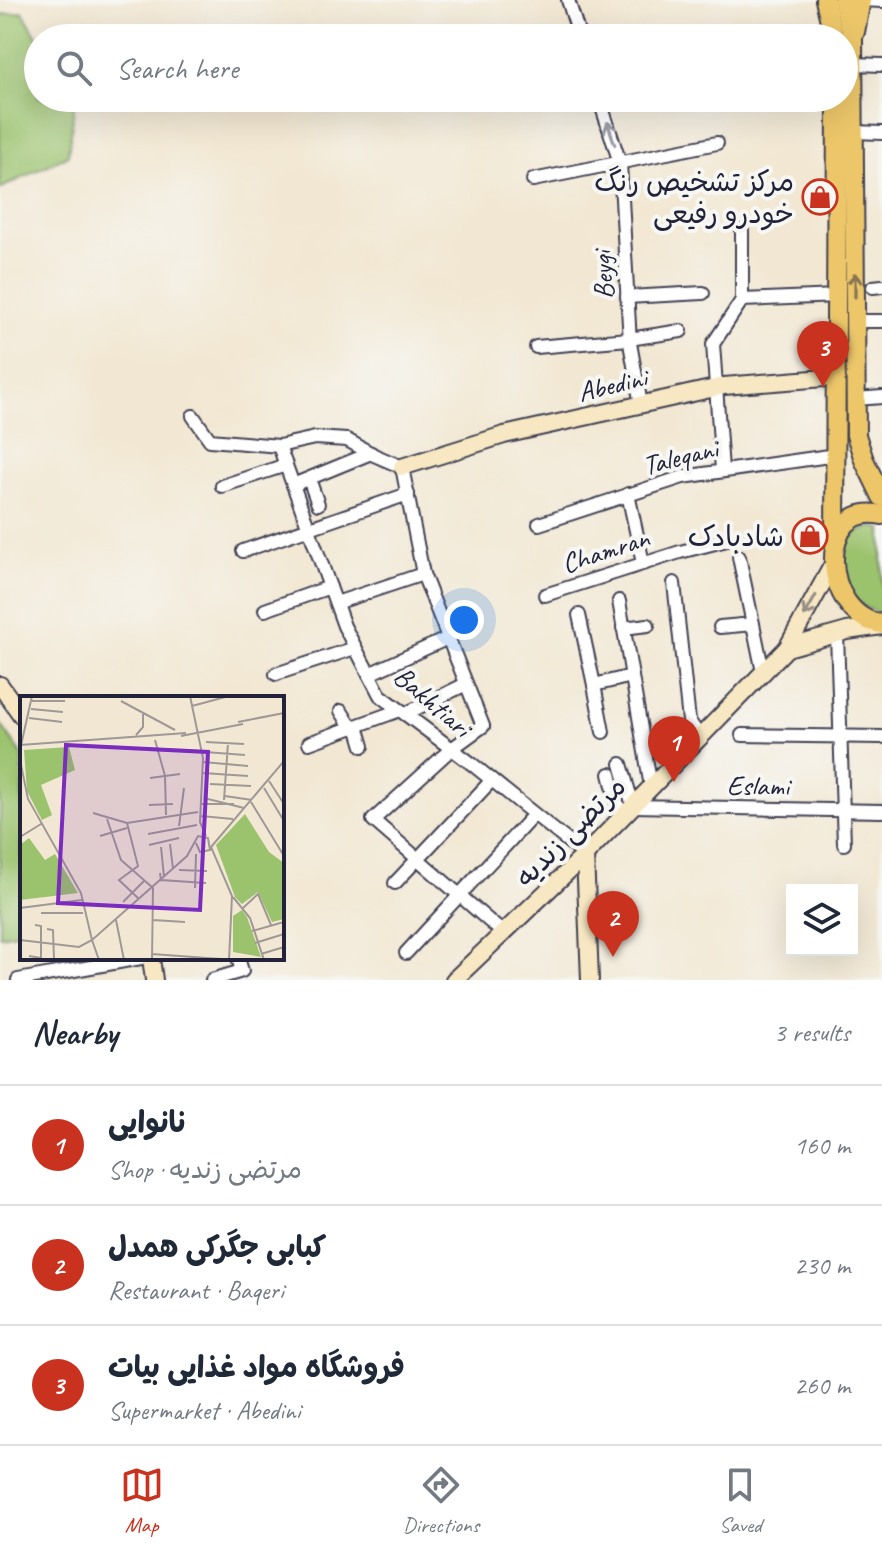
<!DOCTYPE html>
<meta charset="utf-8">
<style>
:root{--surface:#fff;--page:#f6f6f7;--text:#1f2937;--muted:#747a83;--line:#e0e1e3;--accent:#c8321e}
body{margin:0;font-family:Caveat,"Playpen Sans Arabic",sans-serif;background:var(--page);color:var(--text)}
.controls{position:absolute;right:24px;bottom:24px;display:grid;overflow:hidden;border-radius:0px;box-shadow:0 8px 32px #0002}
.controls button{width:72px;height:72px;display:grid;place-items:center;padding:0;border:0;border-bottom:2px solid var(--line);background:var(--surface);color:var(--text);font:40px sans-serif}
.you{position:absolute;left:464px;top:620px;width:28px;height:28px;margin:-20px;border:6px solid #fff;border-radius:50%;background:#1a73e8;box-shadow:0 0 0 12px #1a73e833}
.badge{display:grid;place-items:center;width:52px;height:52px;border-radius:50%;background:var(--accent);color:#fff;font-size:26px;font-weight:700}
.pin{position:absolute;translate:-50% -66px;filter:drop-shadow(0 2px 4px #0008)}
.pin::after{content:'';position:absolute;top:42px;width:28px;height:24px;background:inherit;clip-path:polygon(0 0,100% 0,50% 100%)}
.list{margin:0;padding:0;list-style:none}
h2{display:flex;justify-content:space-between;align-items:center;height:104px;margin:0;padding:0 32px;font-size:34px}
h2 small{font-size:26px;font-weight:400;color:var(--muted)}
.list li{display:grid;grid-template-columns:52px 1fr auto;gap:24px;align-items:center;box-sizing:border-box;height:120px;padding:0 32px;border-top:2px solid var(--line)}
.list b{display:block;font-size:30px;white-space:nowrap}
.list p{margin:0;font-size:26px;white-space:nowrap;color:var(--muted)}
.list em{font-size:26px;font-style:normal;color:var(--muted)}
.icon{flex:none;width:44px;height:44px;fill:none;stroke:currentColor;stroke-width:2;stroke-linecap:round;stroke-linejoin:round}
.map{position:relative;flex:none;width:882px;height:980px;overflow:hidden}
.search{position:absolute;background:var(--surface);box-shadow:0 8px 32px #0002;left:24px;right:24px;top:24px;height:88px;display:flex;align-items:center;gap:20px;box-sizing:border-box;padding:0 28px;border-radius:44px;color:var(--muted);font-size:30px}
.sheet{height:464px;background:var(--surface)}
nav{display:flex;justify-content:space-around;align-items:center;box-sizing:border-box;height:112px;border-top:2px solid var(--line);background:var(--surface);font-size:22px;color:var(--muted)}
nav a{display:grid;justify-items:center;gap:4px}
nav .on{color:var(--accent)}
.map>svg:first-child{display:block}
.green{fill:#9bc26d;stroke:#5e7254;stroke-width:2}
.lines{fill:none;stroke-linecap:round;stroke-linejoin:round}
.street-casing{stroke:#414052;stroke-width:16}
.secondary-casing{stroke:#414052;stroke-width:20}
.primary-casing{stroke:#414052;stroke-width:22}
.street{stroke:#fff;stroke-width:12}
.secondary{stroke:#f7e8c3;stroke-width:16}
.primary{stroke:#ecc669;stroke-width:18}
.oneway{stroke:#9c9ca7}
.oneway2{stroke:#877452}
.oneway3{stroke:#978f86}
.labels{text-anchor:middle;stroke-width:8;stroke-linejoin:round;paint-order:stroke}
.poi-label{font-size:28px;fill:#22223b;stroke:#f6f6f2;text-anchor:end}
.street-label{font-size:28px;fill:#22223b;stroke:#f6f6f2}
.inset-road{fill:none;stroke:#9f9896;stroke-width:2}
.view{fill:#7b2cbf;fill-opacity:0.15;stroke:#7b2cbf;stroke-width:4}
.inset-edge{fill:none;stroke:#22223b;stroke-width:4}
</style>
<div class="map">
<svg width="882" height="980" viewBox="0 0 882 980">
<rect width="100%" height="100%" fill="#f6f6f2"/>
<filter id="ink" filterUnits="userSpaceOnUse"><feTurbulence type="fractalNoise" baseFrequency=".0125" numOctaves="2"/><feDisplacementMap in="SourceGraphic" scale="16" xChannelSelector="R" yChannelSelector="G"/><feConvolveMatrix kernelMatrix="1 2 1 2 8 2 1 2 1" color-interpolation-filters="sRGB"/></filter>
<filter id="wash" filterUnits="userSpaceOnUse"><feTurbulence type="fractalNoise" baseFrequency=".006" numOctaves="4" result="noise"/><feDisplacementMap in="SourceGraphic" scale="32" xChannelSelector="R" yChannelSelector="G"/><feGaussianBlur stdDeviation="1.8" result="paint"/><feColorMatrix in="noise" values="0 0 0 0 0 0 0 0 0 0 0 0 0 0 0 0 0 1.4 0 .05"/><feComposite in="paint" operator="in"/></filter>
<g filter="url(#wash)">
<rect width="100%" height="100%" fill="#f2e7d2"/>
<g class="green">
<polygon points="23,12 38,38 38,98 75,100 68,155 0,189 0,15"/>
<path d="M 874,527 L 882,529 L 882,613 C 838,609 824,533 874,527 Z"/>
<polygon points="0,723 22,755 22,932 0,936"/>
</g>
</g>
<g filter="url(#ink)">
<g class="lines">
<defs>
<g id="street">
<polyline points="568,0 580,38"/>
<polyline points="861,0 882,1"/>
<polyline points="854,64 882,65"/>
<polyline points="599,98 620,163 630,343 641,405"/>
<polyline points="854,132 882,133"/>
<polyline points="533,180 717,143"/>
<polyline points="873,287 882,286"/>
<polyline points="627,297 703,293"/>
<polyline points="742,300 838,296"/>
<polyline points="855,321 882,321"/>
<polyline points="536,347 629,339 681,331"/>
<polyline points="856,399 882,397"/>
<polyline points="193,416 210,440 279,446 315,438 347,440 374,455 402,467 423,574 483,726 450,750 373,820 503,933"/>
<polyline points="279,446 344,626 380,695 472,764 585,855"/>
<polyline points="722,470 713,344 742,300 742,231"/>
<polyline points="309,479 318,504"/>
<polyline points="293,485 371,453"/>
<polyline points="222,486 286,465"/>
<polyline points="628,494 643,563"/>
<polyline points="539,524 683,477 836,455"/>
<polyline points="243,551 408,494"/>
<polyline points="739,557 763,672"/>
<polyline points="674,583 689,721 700,737"/>
<polyline points="545,595 680,552 727,540"/>
<polyline points="619,601 651,787"/>
<polyline points="336,603 423,574"/>
<polyline points="265,610 330,587"/>
<polyline points="579,615 594,685 632,676"/>
<polyline points="720,627 753,624"/>
<polyline points="623,628 648,625"/>
<polyline points="837,634 844,844"/>
<polyline points="276,674 355,648"/>
<polyline points="369,674 448,638"/>
<polyline points="594,685 603,732"/>
<polyline points="341,711 352,728"/>
<polyline points="405,714 466,684"/>
<polyline points="357,726 363,746"/>
<polyline points="742,735 882,737"/>
<polyline points="309,743 400,710"/>
<polyline points="621,764 633,806 882,811"/>
<polyline points="610,774 621,818"/>
<polyline points="395,883 492,780"/>
<polyline points="406,953 529,820"/>
<polyline points="18,980 141,958"/>
<polyline points="212,980 242,971 238,958"/>
</g>
<g id="secondary">
<polyline points="402,467 504,435 724,386 837,377"/>
<polyline points="787,648 847,631 882,626"/>
<polyline points="0,685 22,716"/>
<polyline points="585,855 590,980"/>
<polyline points="151,958 154,980"/>
<polyline points="454,980 585,855 787,648 833,564"/>
</g>
<g id="primary">
<polyline points="825,0 834,38"/>
<polyline points="843,0 853,39 856,435 864,460 882,497"/>
<polyline points="855,32 861,0"/>
<path d="M 882,515 C 816,500 820,616 882,624"/>
<polyline points="835,543 837,98"/>
</g>
</defs>
<use href="#street" class="street-casing"/>
<use href="#secondary" class="secondary-casing"/>
<use href="#primary" class="primary-casing"/>
<use href="#street" class="street"/>
<use href="#secondary" class="secondary"/>
<use href="#primary" class="primary"/>
</g>
<defs><path id="oneway-shaft" d="M-6 0H5M1.5-3L5.5 0L1.5 3" fill="none" stroke-width="1.6" stroke-linecap="round" stroke-linejoin="round" transform="scale(2)"/></defs>
<use class="oneway" href="#oneway-shaft" transform="translate(611 133) rotate(-108)"/>
<use class="oneway2" href="#oneway-shaft" transform="translate(855 285) rotate(-90)"/>
<use class="oneway3" href="#oneway-shaft" transform="translate(810 606) rotate(119)"/>
</g>
<defs>
<symbol id="shop-ring" viewBox="-11 -11 22 22"><circle r="9.5" fill="#f6f6f2" stroke="#c8321e" stroke-width="1.5"/><path d="M-5-2.5h2.3a2.7 3.5 0 0 1 5.4 0H5L5.5 6h-11ZM-1.5-2.5h3a1.5 2.3 0 0 0-3 0Z" fill="#c8321e"/></symbol>
</defs>
<g fill-rule="evenodd">
<use href="#shop-ring" x="800" y="177" width="40" height="40"/>
<use href="#shop-ring" x="790" y="516" width="40" height="40"/>
</g>
<g class="labels">
<g class="poi-label">
<text x="794" y="191">مرکز تشخیص رنگ<tspan x="794" dy="32">خودرو رفیعی</tspan></text>
<text x="784" y="546">شادبادک</text>
</g>
<g class="street-label">
<text transform="translate(602 275) rotate(-93)" y="10">Beygi</text>
<text transform="translate(612 384) rotate(-13)" y="10">Abedini</text>
<text transform="translate(680 456) rotate(-14)" y="10">Taleqani</text>
<text transform="translate(605 550) rotate(-18)" y="10">Chamran</text>
<text transform="translate(433 701) rotate(41)" y="10">Bakhtiari</text>
<text transform="translate(758 785) rotate(1)" y="10">Eslami</text>
<text transform="translate(570 831) rotate(-45)" y="10">مرتضی زندیه</text>
</g>
</g>
<g transform="translate(20 696)">
<rect width="264" height="264" fill="#f2e7d2"/>
<path d="M 49,51 L 55,74 L 21,89 L 32,119 L 22,124 L 7,95 L 4,54 ZM 225,118 L 249,156 L 264,167 L 264,223 L 252,226 L 238,196 L 222,208 L 215,201 L 196,149 ZM 9,142 L 25,164 L 35,158 L 58,197 L 0,204 L 0,149 ZM 222,214 L 227,221 L 241,261 L 213,256 L 213,220 Z" fill="#9bc26d"/>
<path class="inset-road" d="M 170,0 L 183,62 L 180,126 L 186,140M 12,5 L 45,5M 101,5 L 155,34M 172,10 L 209,0M 11,13 L 43,16M 9,22 L 42,26M 218,26 L 264,17M 116,39 L 123,31 L 123,16M 161,40 L 223,28M 135,44 L 145,80 L 146,119M 186,46 L 224,48M 0,49 L 166,37M 0,54 L 12,0M 185,56 L 225,59M 0,64 L 8,103 L 61,197 L 72,244 L 59,251 L 0,244M 183,66 L 228,70M 183,77 L 228,80M 130,82 L 160,78M 249,85 L 264,108M 190,88 L 231,90M 244,92 L 264,125M 205,100 L 232,104M 184,102 L 224,112M 204,104 L 208,47M 231,106 L 264,160M 181,108 L 214,108M 129,109 L 153,108M 73,117 L 107,127M 181,120 L 213,123M 87,123 L 101,164 L 133,192 L 132,264M 107,127 L 118,170 L 99,184 L 119,203M 107,127 L 178,116M 159,130 L 164,92M 128,138 L 177,129M 80,140 L 107,132M 0,141 L 21,128M 150,148 L 153,173M 129,149 L 159,142M 141,151 L 144,181M 159,174 L 187,175M 140,177 L 141,184 L 186,187M 175,192 L 176,158M 213,201 L 230,222 L 244,264M 103,206 L 124,185M 0,212 L 62,204M 223,212 L 238,198 L 251,229M 21,217 L 63,217M 96,224 L 104,264M 133,224 L 165,226M 27,233 L 33,234 L 34,264M 232,235 L 264,226M 235,247 L 264,238M 132,258 L 201,263M 241,258 L 264,251M 9,260 L 21,262 L 21,230 L 15,229M 79,264 L 72,244 L 167,160 L 178,140 L 188,142 L 190,154 L 180,156 L 176,147M 209,264 L 212,200 L 191,151 L 264,65"/>
<path class="view" d="M 46,49 L 188,56 L 180,214 L 38,207 Z"/>
<rect width="264" height="264" class="inset-edge"/>
</g>
</svg>
<div class="controls">
<button><svg class="icon" aria-label="layers" viewBox="0 0 24 24"><path d="M12 4l9 5-9 5-9-5zM3 14l9 5 9-5"/></svg></button>
</div>
<div class="you"></div>
<div class="pin badge" style="left:674px;top:782px">1</div>
<div class="pin badge" style="left:613px;top:957px">2</div>
<div class="pin badge" style="left:823px;top:387px">3</div>
<div class="search"><svg class="icon" aria-label="search" viewBox="0 0 24 24"><circle cx="10" cy="10" r="6"/><path d="M15 15l6 6"/></svg>Search here</div>
</div>
<section class="sheet">
<h2>Nearby<small>3 results</small></h2>
<ul class="list">
<li><span class="badge">1</span><div><b>نانوایی</b><p>Shop · مرتضی زندیه</p></div><em>160 m</em></li>
<li><span class="badge">2</span><div><b>کبابی جگرکی همدل</b><p>Restaurant · Baqeri</p></div><em>230 m</em></li>
<li><span class="badge">3</span><div><b>فروشگاه مواد غذایی بیات</b><p>Supermarket · Abedini</p></div><em>260 m</em></li>
</ul>
</section>
<nav>
<a class="on"><svg class="icon" aria-label="map" viewBox="0 0 24 24"><path d="M3 6l6-2 6 2 6-2v14l-6 2-6-2-6 2zM9 4v14M15 6v14"/></svg>Map</a>
<a><svg class="icon" aria-label="directions" viewBox="0 0 24 24"><path d="M12 3l9 9-9 9-9-9zM9 14v-3h6M13 9l2 2-2 2"/></svg>Directions</a>
<a><svg class="icon" aria-label="saved" viewBox="0 0 24 24"><path d="M7 4h10v16l-5-4-5 4z"/></svg>Saved</a>
</nav>
